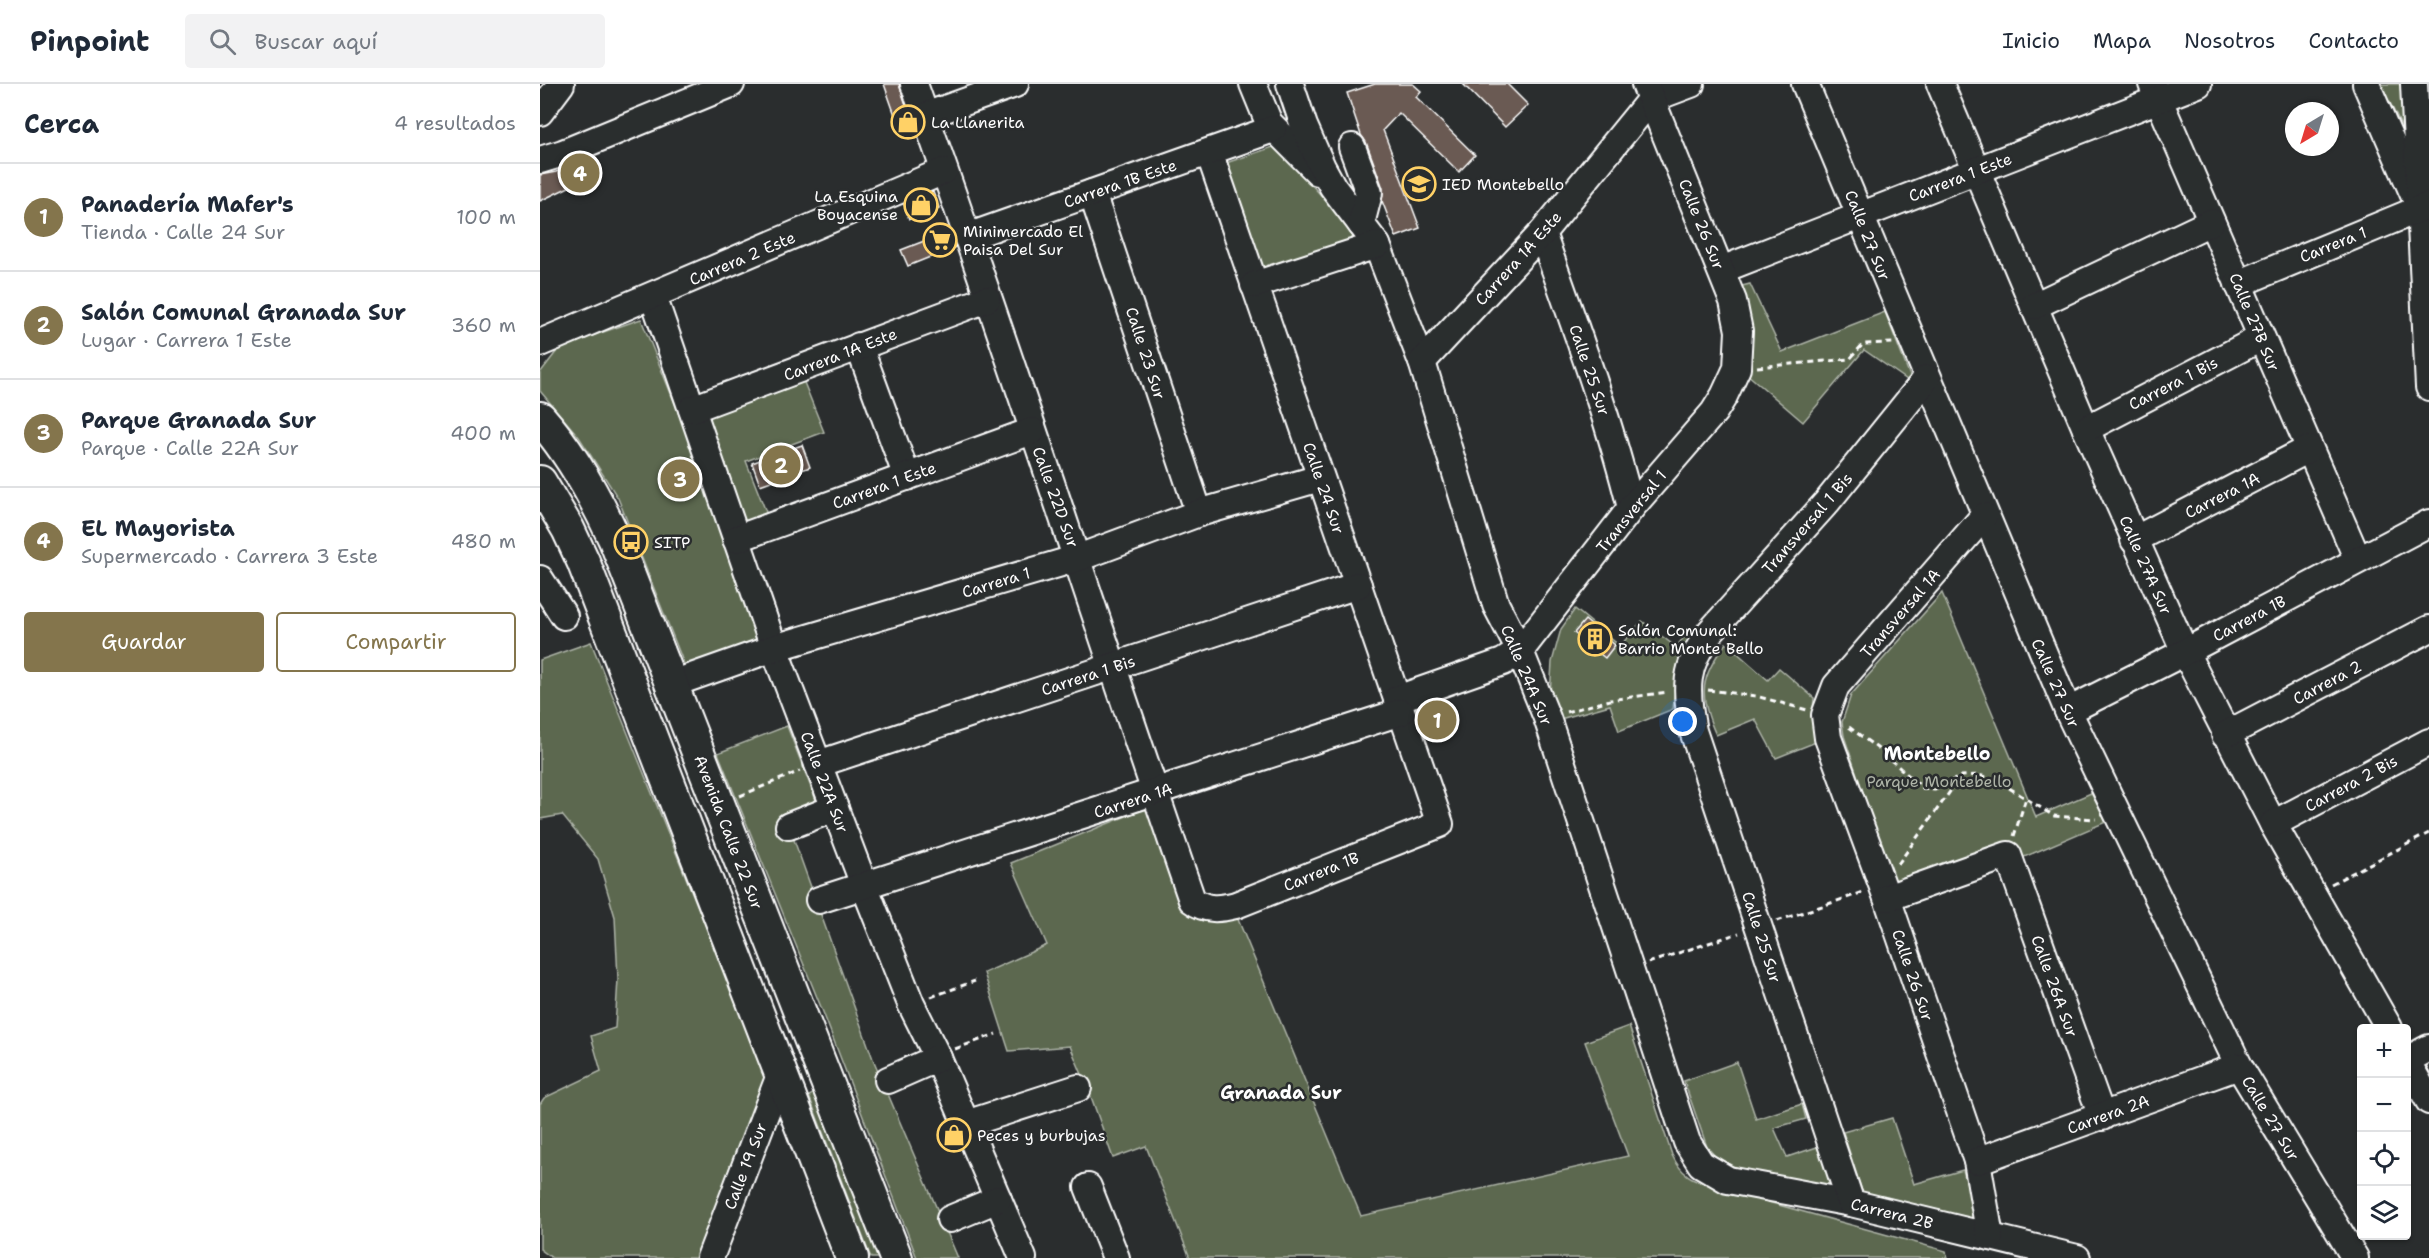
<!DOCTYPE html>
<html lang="es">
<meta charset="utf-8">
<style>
:root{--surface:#fff;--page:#f2f2f3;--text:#1f2937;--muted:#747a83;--line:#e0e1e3;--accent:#84754c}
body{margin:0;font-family:"Shantell Sans",sans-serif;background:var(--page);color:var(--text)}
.controls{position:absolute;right:18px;bottom:18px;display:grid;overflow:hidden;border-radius:6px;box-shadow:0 2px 4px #0004}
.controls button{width:54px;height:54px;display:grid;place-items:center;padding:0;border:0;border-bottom:2px solid var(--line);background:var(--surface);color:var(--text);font:30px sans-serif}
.compass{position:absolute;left:1745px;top:18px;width:54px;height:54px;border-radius:50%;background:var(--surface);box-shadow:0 2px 4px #0004;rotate:218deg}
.you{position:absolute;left:1143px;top:638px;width:21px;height:21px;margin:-15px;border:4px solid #fff;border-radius:50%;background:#1a73e8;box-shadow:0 0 0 9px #1a73e833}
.badge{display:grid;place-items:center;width:39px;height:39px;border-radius:50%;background:var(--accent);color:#fff;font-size:20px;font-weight:700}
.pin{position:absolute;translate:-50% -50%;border:3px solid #fff;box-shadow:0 2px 6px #0006}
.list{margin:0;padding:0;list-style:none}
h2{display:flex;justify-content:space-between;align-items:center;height:78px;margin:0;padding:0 24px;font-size:26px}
h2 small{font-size:20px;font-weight:400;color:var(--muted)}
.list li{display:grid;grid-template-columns:39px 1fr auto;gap:18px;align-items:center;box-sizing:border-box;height:108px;padding:0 24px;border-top:2px solid var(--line)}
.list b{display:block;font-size:22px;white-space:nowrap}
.list p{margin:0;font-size:20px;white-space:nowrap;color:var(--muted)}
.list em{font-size:20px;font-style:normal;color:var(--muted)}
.actions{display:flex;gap:12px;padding:18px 24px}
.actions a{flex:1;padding:14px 0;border:2px solid var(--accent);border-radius:6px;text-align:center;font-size:21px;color:var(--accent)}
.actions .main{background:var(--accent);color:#fff}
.icon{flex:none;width:33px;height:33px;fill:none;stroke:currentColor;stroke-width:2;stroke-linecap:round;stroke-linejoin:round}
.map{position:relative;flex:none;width:1889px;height:1174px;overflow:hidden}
header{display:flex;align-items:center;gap:36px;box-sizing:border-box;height:84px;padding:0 30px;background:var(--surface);border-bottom:2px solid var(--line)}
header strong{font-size:28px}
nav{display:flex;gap:33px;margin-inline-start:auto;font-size:21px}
.search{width:420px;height:54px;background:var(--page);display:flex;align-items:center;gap:15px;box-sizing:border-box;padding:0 21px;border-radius:6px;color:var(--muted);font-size:22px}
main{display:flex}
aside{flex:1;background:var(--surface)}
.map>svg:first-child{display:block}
.green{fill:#5c6850;stroke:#aeb4a8;stroke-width:1.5}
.building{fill:#6b5a52;stroke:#fff;stroke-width:1.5}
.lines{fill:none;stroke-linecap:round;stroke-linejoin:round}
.minor-casing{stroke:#fff;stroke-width:30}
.major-casing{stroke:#fff;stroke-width:36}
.path{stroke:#fff;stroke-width:3;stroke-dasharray:6 4.5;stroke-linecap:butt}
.minor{stroke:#2a2d2e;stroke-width:26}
.major{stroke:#2a2d2e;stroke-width:32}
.labels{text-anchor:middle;stroke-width:5;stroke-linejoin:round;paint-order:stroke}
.poi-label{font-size:16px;fill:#fff;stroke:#2a2d2e;text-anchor:start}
.street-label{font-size:16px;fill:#fff;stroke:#2a2d2e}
.park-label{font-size:16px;fill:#aeb4a8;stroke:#2a2d2e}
.neighbourhood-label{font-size:18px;font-weight:bold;fill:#fff;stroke:#2a2d2e}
</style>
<header>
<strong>Pinpoint</strong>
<div class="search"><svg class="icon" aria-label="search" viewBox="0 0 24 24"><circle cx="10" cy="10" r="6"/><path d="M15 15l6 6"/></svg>Buscar aquí</div>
<nav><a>Inicio</a><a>Mapa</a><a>Nosotros</a><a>Contacto</a></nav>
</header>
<main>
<aside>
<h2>Cerca<small>4 resultados</small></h2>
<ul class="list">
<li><span class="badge">1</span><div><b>Panadería Mafer's</b><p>Tienda · Calle 24 Sur</p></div><em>100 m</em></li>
<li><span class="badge">2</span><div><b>Salón Comunal Granada Sur</b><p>Lugar · Carrera 1 Este</p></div><em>360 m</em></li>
<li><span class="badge">3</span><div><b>Parque Granada Sur</b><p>Parque · Calle 22A Sur</p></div><em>400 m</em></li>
<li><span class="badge">4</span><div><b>EL Mayorista</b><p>Supermercado · Carrera 3 Este</p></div><em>480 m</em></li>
</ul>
<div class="actions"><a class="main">Guardar</a><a>Compartir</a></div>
</aside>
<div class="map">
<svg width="1889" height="1174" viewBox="0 0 1889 1174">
<rect width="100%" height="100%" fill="#2a2d2e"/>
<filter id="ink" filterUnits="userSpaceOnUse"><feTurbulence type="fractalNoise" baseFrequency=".0167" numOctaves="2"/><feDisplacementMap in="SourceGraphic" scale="12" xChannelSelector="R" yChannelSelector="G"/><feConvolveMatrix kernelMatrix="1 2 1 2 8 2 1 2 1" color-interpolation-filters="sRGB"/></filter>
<g filter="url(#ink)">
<g class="green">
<polygon points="1841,0 1862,0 1865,50"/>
<polygon points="736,62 823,157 724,190 683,80"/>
<polygon points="1210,200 1242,268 1345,228 1373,300 1324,266 1263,338 1207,290 1198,203"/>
<polygon points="101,235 144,342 263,296 284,348 206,377 228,433 182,452 222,557 146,585 78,414 39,353 0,307 0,289 20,263"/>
<polygon points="1402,509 1496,733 1551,709 1566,738 1477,776 1354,800 1304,652 1302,638 1311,611"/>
<path d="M 1035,525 L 1080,562 L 1102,537 L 1136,563 L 1145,552 L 1151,557 C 1139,580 1135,600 1133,625 L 1079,647 L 1070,621 L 1020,635 L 1010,612 L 1012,578 L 1021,545 Z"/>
<polygon points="51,558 226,992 157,1174 12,1174 0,1165 0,1020 4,1014 61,987 51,952 75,944 78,895 75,833 58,775 22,731 0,735 0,576"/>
<path d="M 1186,559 L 1228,596 L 1239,584 L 1274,614 L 1273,627 L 1281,656 L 1236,674 L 1215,635 L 1176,651 C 1158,611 1160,593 1186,559 Z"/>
<polygon points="247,642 281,729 249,742 333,975 418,1174 377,1174 283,928 178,669"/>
<path d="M 611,722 L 649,827 L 662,836 L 697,833 L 821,1132 L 1088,1072 L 1045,958 L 1089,942 L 1132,1071 C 1143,1094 1155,1096 1177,1104 L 1406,1167 L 1407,1174 L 650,1174 L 606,1062 L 573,1074 L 549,1007 L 530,962 L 469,967 L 444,889 L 507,861 L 471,779 Z"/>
<polygon points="1197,978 1216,1035 1262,1020 1266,1035 1234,1044 1247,1073 1277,1063 1290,1091 1289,1101 1284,1105 1188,1081 1175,1072 1167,1063 1144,997"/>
<polygon points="285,1003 349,1174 331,1174 269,1012"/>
<polygon points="1352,1034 1374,1100 1423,1086 1438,1141 1323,1110 1303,1048"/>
</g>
<g class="building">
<polygon points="344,0 359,0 374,44 361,48"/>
<polygon points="835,0 873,0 881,7 876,13 935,71 919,88 859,29 843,46 880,144 856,153 842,117 843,104 826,58 821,51 807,9"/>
<polygon points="923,0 967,0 988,21 965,43"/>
<polygon points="46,76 54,95 33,101 0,117 0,91 16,88"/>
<polygon points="393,108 399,124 369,135 364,120"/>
<polygon points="410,147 415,163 368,182 361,166"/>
<polygon points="262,361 270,383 220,401 212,379"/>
<polygon points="1045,536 1075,561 1065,574 1034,549"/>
<polygon points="905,619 914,645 889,654 880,627"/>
</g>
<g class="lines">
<defs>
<g id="minor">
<path d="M 374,0 C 471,271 558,544 652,816 C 666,827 680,825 696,821 L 900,740 L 669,68"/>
<polyline points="713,0 729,39 778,88"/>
<polyline points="750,0 764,42 782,83 793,103 837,161 882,278 956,521 980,567 1007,634 1147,1058 1161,1080 1188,1096 1311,1119 1537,1174"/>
<polyline points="1265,0 1528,627 1699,982 1815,1174"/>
<polyline points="1400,0 1546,345 1645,568 1733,740 1849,944"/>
<polyline points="1612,0 1818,476"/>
<polyline points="1826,0 1874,111"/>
<polyline points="1874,0 1889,303"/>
<polyline points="0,28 21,0"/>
<polyline points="385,32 475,0"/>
<polyline points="812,63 829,109 821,140"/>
<polyline points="0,76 23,69 191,0"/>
<polyline points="552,109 659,429"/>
<path d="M 1002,149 C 1034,240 1068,331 1091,424"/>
<polyline points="427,153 733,45"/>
<polyline points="1181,186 1658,0"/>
<polyline points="1698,200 1889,121"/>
<polyline points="714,201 837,161"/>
<polyline points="113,212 234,564 324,801 371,920 398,974 483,1174"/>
<polyline points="1494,222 1671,138"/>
<polyline points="0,259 404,87"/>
<polyline points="319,262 367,393"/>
<polyline points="882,278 1002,149 1111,15 1151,0"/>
<polyline points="152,325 447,215"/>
<polyline points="1546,345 1721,254"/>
<polyline points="1444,432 1296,602 1285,631 1288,654 1347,814 1437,1077 1450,1153"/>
<polyline points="196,455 492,347"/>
<polyline points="1594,456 1769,365"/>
<polyline points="0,495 24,532"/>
<polyline points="132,600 234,564 538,474 659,429 780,394"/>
<polyline points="857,615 963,578 980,567 1091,424 1174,328 1184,312 1197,284 1199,247 1193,217 1105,0"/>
<polyline points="1528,627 1645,568 1889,439"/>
<polyline points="1685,651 1889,545"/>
<polyline points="278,680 818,501"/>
<polyline points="1733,740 1889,658"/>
<polyline points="249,742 295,724"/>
<polyline points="1347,814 1468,771 1562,1033"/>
<polyline points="279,816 861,628"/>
<polyline points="1866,976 1889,1017"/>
<polyline points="1867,976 1889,964"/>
<polyline points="348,996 398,974"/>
<polyline points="426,1040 538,1004"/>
<polyline points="1437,1077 1699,982"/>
<polyline points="548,1103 576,1174"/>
<path d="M 1311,1119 L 1153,647 C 1145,606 1144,582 1170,548 L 1287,418 L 1387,294"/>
<polyline points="410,1135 458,1115"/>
<polyline points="170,1174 240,991"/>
</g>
<g id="major">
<path d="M 0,334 C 32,370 55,412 75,456 L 356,1174"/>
<polyline points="0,398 28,445 43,477 312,1174"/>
</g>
</defs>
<use href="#minor" class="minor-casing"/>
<use href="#major" class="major-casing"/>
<g class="path">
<polyline points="1217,283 1310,275 1323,260 1353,259"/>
<polyline points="1168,606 1216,612 1267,626"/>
<polyline points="1026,628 1070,616 1128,608"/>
<polyline points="1309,643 1337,664 1384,705 1395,706 1421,692 1439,691 1458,697 1514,732 1556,735"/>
<polyline points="200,712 260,687"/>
<polyline points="1474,752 1486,714"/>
<polyline points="1358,780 1419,695"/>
<polyline points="1791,800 1889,749"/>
<polyline points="1237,837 1324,808"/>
<polyline points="1108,879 1199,849"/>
<polyline points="391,913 435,897"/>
<polyline points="415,965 456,950"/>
</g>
<use href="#minor" class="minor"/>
<use href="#major" class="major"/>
</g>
</g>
<defs>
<symbol id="shop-ring" viewBox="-11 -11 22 22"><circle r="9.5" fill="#2a2d2e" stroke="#ffd166" stroke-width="1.5"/><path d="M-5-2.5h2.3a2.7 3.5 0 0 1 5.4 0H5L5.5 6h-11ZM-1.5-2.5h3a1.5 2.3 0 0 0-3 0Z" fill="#ffd166"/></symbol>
<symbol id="school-ring" viewBox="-11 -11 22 22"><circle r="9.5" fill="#2a2d2e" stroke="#ffd166" stroke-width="1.5"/><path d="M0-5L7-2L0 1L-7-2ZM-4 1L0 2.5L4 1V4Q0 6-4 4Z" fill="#ffd166"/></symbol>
<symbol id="supermarket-ring" viewBox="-11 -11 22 22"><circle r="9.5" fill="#2a2d2e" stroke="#ffd166" stroke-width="1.5"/><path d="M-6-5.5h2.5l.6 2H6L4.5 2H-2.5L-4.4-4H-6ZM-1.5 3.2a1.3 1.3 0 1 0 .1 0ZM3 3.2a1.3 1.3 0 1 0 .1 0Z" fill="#ffd166"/></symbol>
<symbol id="bus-ring" viewBox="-11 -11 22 22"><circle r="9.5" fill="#2a2d2e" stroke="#ffd166" stroke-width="1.5"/><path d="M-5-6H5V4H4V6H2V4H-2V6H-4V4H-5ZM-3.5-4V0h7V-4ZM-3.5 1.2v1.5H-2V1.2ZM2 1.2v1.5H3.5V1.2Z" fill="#ffd166"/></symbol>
<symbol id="building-ring" viewBox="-11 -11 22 22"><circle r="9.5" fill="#2a2d2e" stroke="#ffd166" stroke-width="1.5"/><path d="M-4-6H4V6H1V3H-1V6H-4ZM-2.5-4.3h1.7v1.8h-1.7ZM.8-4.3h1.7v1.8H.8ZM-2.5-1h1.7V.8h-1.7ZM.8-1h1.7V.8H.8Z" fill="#ffd166"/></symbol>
</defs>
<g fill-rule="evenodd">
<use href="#shop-ring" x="349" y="19" width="38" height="38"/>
<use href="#school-ring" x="860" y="81" width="38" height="38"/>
<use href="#shop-ring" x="362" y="102" width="38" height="38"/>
<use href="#supermarket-ring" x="381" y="137" width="38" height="38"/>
<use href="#bus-ring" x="72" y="439" width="38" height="38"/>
<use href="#building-ring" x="1036" y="536" width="38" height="38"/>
<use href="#shop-ring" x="395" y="1032" width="38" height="38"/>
</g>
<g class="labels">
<g class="poi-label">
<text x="391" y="44">La Llanerita</text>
<text x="902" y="106">IED Montebello</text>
<text x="358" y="118" text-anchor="end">La Esquina<tspan x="358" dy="18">Boyacense</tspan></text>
<text x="423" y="153">Minimercado El<tspan x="423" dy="18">Paisa Del Sur</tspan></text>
<text x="114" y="464">SITP</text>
<text x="1078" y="552">Salón Comunal:<tspan x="1078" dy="18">Barrio Monte Bello</tspan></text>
<text x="437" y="1057">Peces y burbujas</text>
</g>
<g class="street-label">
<text transform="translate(1420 93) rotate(-21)" y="6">Carrera 1 Este</text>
<text transform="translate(580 99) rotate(-19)" y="6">Carrera 1B Este</text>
<text transform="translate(1162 140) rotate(68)" y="6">Calle 26 Sur</text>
<text transform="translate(1328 151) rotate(68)" y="6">Calle 27 Sur</text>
<text transform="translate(1793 160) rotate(-22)" y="6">Carrera 1</text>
<text transform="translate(202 174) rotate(-23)" y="6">Carrera 2 Este</text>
<text transform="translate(978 174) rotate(-48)" y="6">Carrera 1A Este</text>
<text transform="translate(1715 238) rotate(67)" y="6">Calle 27B Sur</text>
<text transform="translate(606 269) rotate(72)" y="6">Calle 23 Sur</text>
<text transform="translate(300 270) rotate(-21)" y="6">Carrera 1A Este</text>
<text transform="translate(1050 286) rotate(71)" y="6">Calle 25 Sur</text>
<text transform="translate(1633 299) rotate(-27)" y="6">Carrera 1 Bis</text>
<text transform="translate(344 401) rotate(-20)" y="6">Carrera 1 Este</text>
<text transform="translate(784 404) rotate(71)" y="6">Calle 24 Sur</text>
<text transform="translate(1682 411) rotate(-27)" y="6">Carrera 1A</text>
<text transform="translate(516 413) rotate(70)" y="6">Calle 22D Sur</text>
<text transform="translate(1091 427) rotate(-51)" y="6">Transversal 1</text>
<text transform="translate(1267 439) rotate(-49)" y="6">Transversal 1 Bis</text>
<text transform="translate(1606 481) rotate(66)" y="6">Calle 27A Sur</text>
<text transform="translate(456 498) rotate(-17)" y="6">Carrera 1</text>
<text transform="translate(1360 529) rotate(-49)" y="6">Transversal 1A</text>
<text transform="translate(1709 534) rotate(-28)" y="6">Carrera 1B</text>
<text transform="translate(548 591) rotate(-18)" y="6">Carrera 1 Bis</text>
<text transform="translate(987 591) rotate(67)" y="6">Calle 24A Sur</text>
<text transform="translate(1787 598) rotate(-28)" y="6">Carrera 2</text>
<text transform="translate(1516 599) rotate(66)" y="6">Calle 27 Sur</text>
<text transform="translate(285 698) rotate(69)" y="6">Calle 22A Sur</text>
<text transform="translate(1811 699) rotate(-28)" y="6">Carrera 2 Bis</text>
<text transform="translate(593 716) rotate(-18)" y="6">Carrera 1A</text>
<text transform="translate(189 748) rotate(69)" y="6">Avenida Calle 22 Sur</text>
<text transform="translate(781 787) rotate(-22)" y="6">Carrera 1B</text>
<text transform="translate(1222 853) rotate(72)" y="6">Calle 25 Sur</text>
<text transform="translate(1373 891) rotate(71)" y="6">Calle 26 Sur</text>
<text transform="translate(1515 902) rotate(70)" y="6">Calle 26A Sur</text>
<text transform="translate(1568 1030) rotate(-20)" y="6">Carrera 2A</text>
<text transform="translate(1731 1034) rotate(59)" y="6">Calle 27 Sur</text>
<text transform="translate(205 1082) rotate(-69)" y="6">Calle 19 Sur</text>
<text transform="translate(1352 1129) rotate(14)" y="6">Carrera 2B</text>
</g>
<g class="park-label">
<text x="1399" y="703">Parque Montebello</text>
</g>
<g class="neighbourhood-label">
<text x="1397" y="676">Montebello</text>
<text x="741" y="1015">Granada Sur</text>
</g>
</g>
</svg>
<div class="controls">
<button>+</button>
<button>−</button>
<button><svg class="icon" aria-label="locate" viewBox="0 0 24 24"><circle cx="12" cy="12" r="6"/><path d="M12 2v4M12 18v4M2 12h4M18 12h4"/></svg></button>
<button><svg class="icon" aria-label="layers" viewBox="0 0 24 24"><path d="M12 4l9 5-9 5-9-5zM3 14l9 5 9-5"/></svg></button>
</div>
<svg class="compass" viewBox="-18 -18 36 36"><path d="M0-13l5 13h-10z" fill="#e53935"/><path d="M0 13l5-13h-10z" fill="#747a83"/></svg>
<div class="you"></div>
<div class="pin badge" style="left:897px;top:636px">1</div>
<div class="pin badge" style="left:241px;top:381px">2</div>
<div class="pin badge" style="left:140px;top:395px">3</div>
<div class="pin badge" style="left:40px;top:89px">4</div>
</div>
</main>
